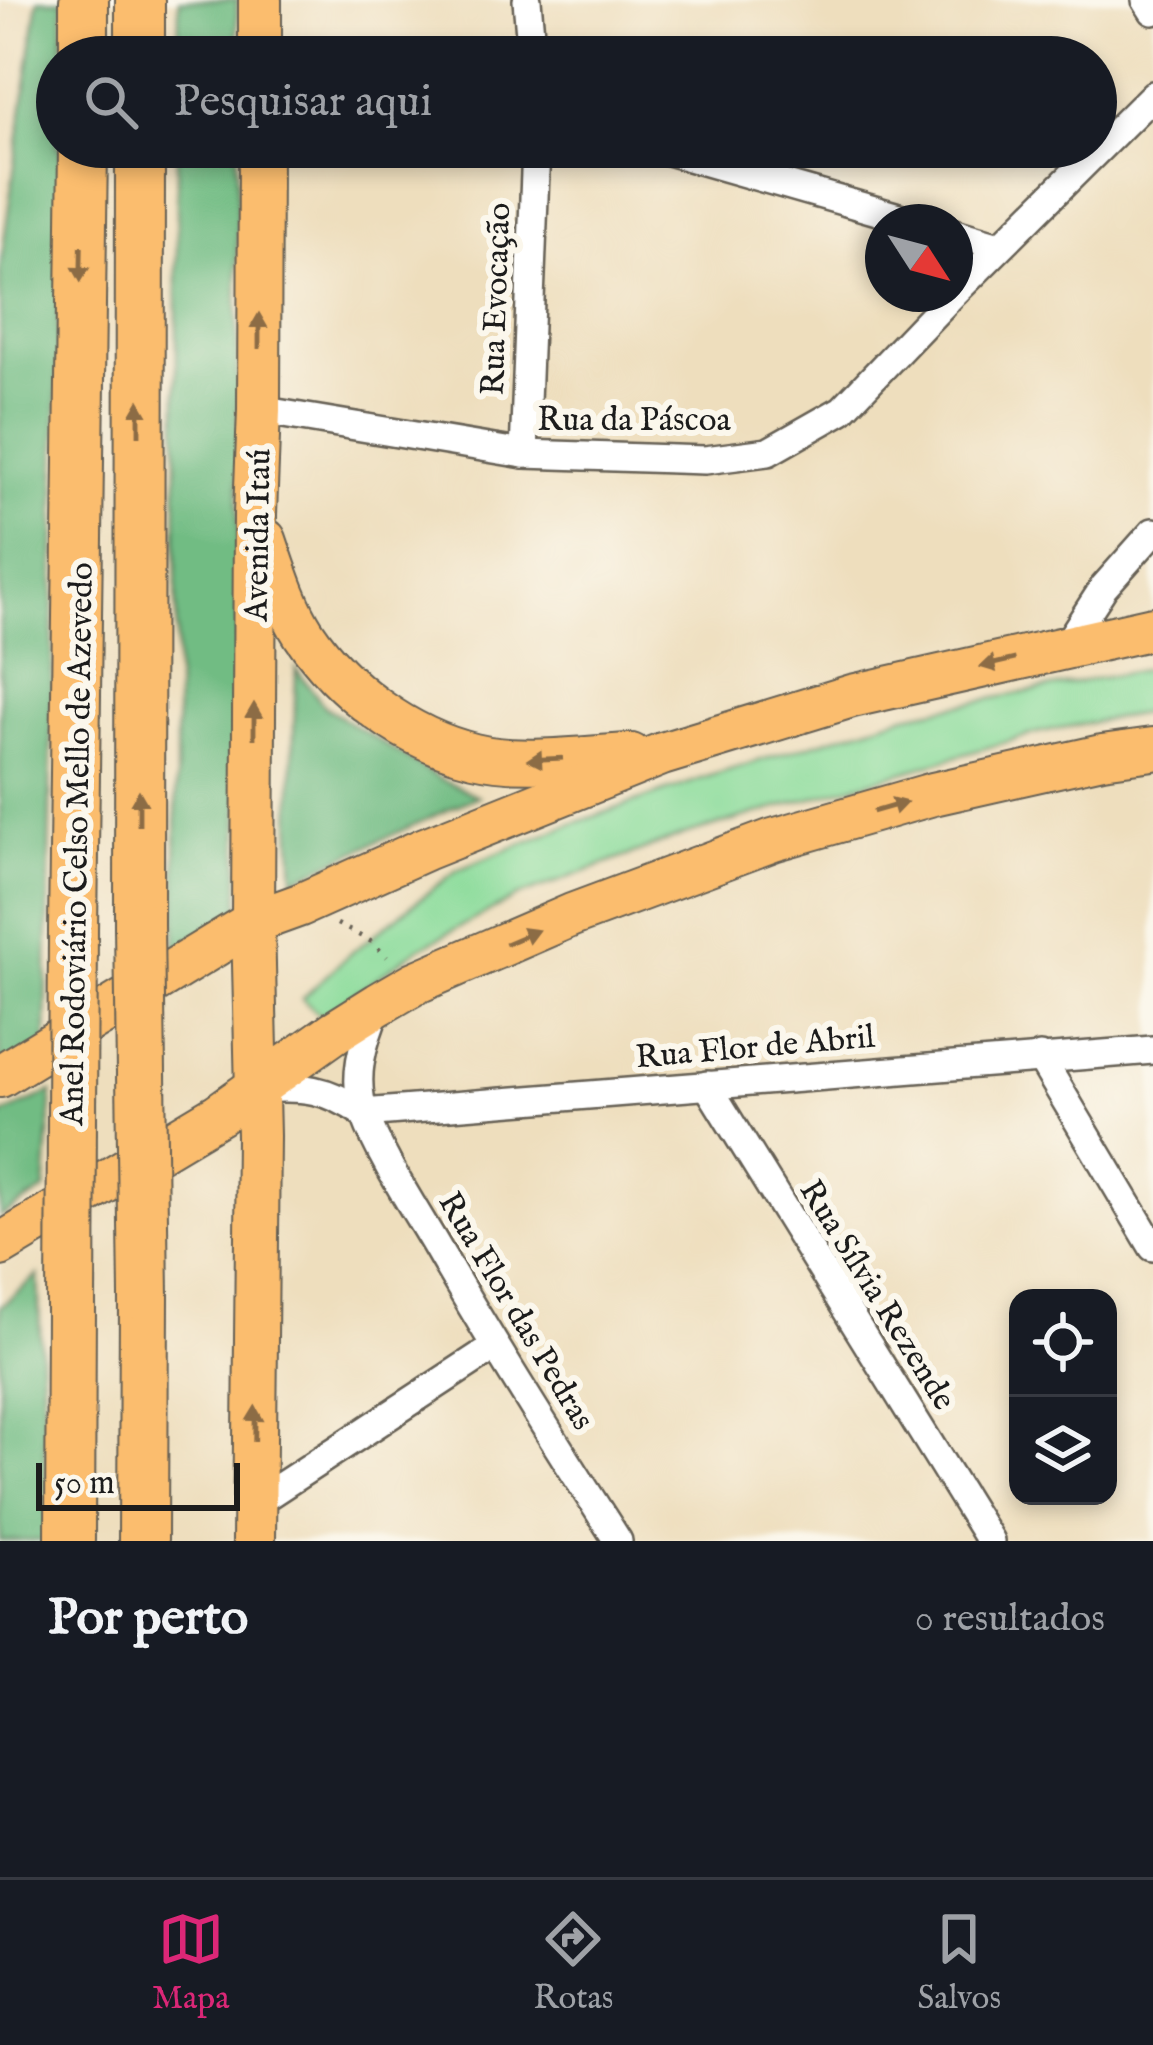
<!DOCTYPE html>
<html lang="pt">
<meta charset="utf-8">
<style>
:root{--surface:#171b24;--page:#20242c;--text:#f1f3f6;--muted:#9ea1a6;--line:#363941;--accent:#db2777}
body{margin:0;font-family:"IM FELL English",serif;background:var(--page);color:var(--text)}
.controls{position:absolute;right:36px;bottom:36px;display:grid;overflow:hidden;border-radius:24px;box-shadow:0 6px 18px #0003}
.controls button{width:108px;height:108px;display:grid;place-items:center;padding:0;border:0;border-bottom:3px solid var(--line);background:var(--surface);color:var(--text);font:60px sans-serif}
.compass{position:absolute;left:865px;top:204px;width:108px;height:108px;border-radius:50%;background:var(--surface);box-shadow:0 6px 18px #0003;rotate:126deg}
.scale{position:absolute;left:36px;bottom:30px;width:204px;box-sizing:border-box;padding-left:12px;border:6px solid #1c1c1c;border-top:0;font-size:33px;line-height:42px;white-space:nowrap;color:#1c1c1c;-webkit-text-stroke:9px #fbf7ec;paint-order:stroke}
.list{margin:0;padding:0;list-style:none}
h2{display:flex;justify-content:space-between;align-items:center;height:156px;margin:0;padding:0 48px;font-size:51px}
h2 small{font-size:39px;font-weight:400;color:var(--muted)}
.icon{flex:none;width:66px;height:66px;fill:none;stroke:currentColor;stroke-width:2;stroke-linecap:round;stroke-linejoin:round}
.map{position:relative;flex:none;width:1153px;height:1541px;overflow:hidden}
.search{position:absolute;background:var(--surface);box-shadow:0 6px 18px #0003;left:36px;right:36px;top:36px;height:132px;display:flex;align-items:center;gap:30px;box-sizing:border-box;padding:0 42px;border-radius:66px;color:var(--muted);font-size:45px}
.sheet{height:336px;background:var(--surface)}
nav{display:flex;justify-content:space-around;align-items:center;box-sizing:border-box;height:168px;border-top:3px solid var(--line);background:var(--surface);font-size:33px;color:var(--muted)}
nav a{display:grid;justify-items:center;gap:6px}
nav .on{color:var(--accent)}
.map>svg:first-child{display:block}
.green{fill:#8cdc9b;stroke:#547c5c;stroke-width:3}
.forest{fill:#71bc83;stroke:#466c50;stroke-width:3}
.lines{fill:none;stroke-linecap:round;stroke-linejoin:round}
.street-casing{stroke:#666054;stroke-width:32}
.primary-casing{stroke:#666054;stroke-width:46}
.highway-casing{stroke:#666054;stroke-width:52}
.path{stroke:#666054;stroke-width:4.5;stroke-dasharray:3 9;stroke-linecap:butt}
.street{stroke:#fff;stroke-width:27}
.primary{stroke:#fbbd6e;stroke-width:42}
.highway{stroke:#fbbd6e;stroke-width:48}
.highway-bridge-casing{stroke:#666054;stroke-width:52;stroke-linecap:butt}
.highway-bridge{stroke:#fbbd6e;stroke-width:48}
.oneway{fill:#8c6c45}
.labels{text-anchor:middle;stroke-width:12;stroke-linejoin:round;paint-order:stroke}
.street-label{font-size:33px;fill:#1c1c1c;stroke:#fbf7ec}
</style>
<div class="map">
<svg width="1153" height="1541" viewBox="0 0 1153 1541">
<rect width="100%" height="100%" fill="#fbf7ec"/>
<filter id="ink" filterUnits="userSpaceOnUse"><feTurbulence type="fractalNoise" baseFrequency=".00833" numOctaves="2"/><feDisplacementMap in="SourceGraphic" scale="24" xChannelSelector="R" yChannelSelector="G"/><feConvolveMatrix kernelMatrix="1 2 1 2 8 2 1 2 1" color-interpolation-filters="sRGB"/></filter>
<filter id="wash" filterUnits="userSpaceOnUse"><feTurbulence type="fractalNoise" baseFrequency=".004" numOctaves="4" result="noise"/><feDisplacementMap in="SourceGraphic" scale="48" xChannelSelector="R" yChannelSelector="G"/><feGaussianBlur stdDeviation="2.7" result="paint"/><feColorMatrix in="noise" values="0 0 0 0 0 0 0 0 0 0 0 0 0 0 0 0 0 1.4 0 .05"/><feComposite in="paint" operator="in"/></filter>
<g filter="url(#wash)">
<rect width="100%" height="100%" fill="#eedebd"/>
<polygon class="green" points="1153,668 1153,711 1041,732 684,835 519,896 416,950 322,1017 302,999 347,956 457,870 564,827 710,776 906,715"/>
<g class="forest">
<polygon points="38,0 63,0 63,57 57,57 57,147 61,147 46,1046 0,1068 0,269"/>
<polygon points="179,0 237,0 237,57 178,57"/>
<polygon points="177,147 237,147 239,920 176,976"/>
<polygon points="296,669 325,707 438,778 478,796 294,879 291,823"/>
<polygon points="52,1092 45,1190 0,1217 0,1116"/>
<polygon points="38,1275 48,1541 0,1541 0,1307"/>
</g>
</g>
<g filter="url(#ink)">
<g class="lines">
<defs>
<g id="street">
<polyline points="527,0 532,57"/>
<polyline points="1146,0 1153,11"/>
<polyline points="654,147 916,222"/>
<polyline points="955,233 999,246"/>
<polyline points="955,292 1153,95"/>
<polyline points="259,410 524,454 705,460 768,452 842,410 953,294"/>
<polyline points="524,454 536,147"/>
<polyline points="1065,647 1104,587 1153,532"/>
<path d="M 377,1008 C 363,1041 351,1079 365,1115 C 380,1156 412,1205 435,1244 C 493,1345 555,1443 618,1541"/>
<polyline points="1040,1057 1153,1247"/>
<polyline points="707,1085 990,1541"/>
<path d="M 260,1089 C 303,1086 327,1088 363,1113"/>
<polyline points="363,1113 1153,1050"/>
<polyline points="254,1504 494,1347"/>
</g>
<g id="primary">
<polyline points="260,57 260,0"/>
<path d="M 265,540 C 276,572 286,606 304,634 C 342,691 407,739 474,755 C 524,767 580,757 631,755"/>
<polyline points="0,1076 253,922 300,905 425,849 662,754 852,696 1153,628"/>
<polyline points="0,1245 219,1114 336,1031 379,1004 415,983 572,915 773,840 933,794 1102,756 1153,749"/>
<polyline points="254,1541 258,1136 253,922 255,514 259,410 260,147"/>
</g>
<g id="highway">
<polyline points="84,57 84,0"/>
<polyline points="140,57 140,0"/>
<polyline points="139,925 140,147"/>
<polyline points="73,930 83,147"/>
<polyline points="70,1541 71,1306"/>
<polyline points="143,1541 144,1296"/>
</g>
</defs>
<use href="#street" class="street-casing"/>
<use href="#primary" class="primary-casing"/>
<use href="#highway" class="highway-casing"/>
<polyline class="path" points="337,924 372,942 387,957"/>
<use href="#street" class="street"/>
<use href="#primary" class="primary"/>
<use href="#highway" class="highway"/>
<defs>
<g id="highway-bridge">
<polyline points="139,925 144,1296"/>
<polyline points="71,1306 73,930"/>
</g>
</defs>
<use href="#highway-bridge" class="highway-bridge-casing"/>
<use href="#highway-bridge" class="highway-bridge"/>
</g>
<defs><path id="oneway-solid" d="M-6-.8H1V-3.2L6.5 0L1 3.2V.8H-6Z" transform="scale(3)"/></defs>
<g class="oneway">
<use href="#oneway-solid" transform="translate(81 264) rotate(91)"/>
<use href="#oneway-solid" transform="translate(259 331) rotate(-90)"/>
<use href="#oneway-solid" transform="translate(139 418) rotate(-90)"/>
<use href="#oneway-solid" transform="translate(998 663) rotate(167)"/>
<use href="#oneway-solid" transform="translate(254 721) rotate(-90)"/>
<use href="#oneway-solid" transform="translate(545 759) rotate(177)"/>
<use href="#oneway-solid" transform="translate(890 807) rotate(-16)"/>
<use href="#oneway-solid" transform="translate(139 808) rotate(-90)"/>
<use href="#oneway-solid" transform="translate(522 937) rotate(-23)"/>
<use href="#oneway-solid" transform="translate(255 1424) rotate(-89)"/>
</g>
</g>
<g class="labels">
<g class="street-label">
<text transform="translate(494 299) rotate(-88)" y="12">Rua Evocação</text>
<text x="634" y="430">Rua da Páscoa</text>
<text transform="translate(256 535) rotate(-89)" y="12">Avenida Itaú</text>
<text transform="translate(75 844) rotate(-89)" y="12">Anel Rodoviário Celso Mello de Azevedo</text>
<text transform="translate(755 1045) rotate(-5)" y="12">Rua Flor de Abril</text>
<text transform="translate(879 1294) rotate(58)" y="12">Rua Sílvia Rezende</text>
<text transform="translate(518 1310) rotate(59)" y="12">Rua Flor das Pedras</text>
</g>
</g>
</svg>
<div class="controls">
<button><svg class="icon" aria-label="locate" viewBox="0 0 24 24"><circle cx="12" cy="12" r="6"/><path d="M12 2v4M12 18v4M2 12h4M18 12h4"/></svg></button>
<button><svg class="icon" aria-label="layers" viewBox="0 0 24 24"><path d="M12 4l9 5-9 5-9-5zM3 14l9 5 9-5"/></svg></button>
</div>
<svg class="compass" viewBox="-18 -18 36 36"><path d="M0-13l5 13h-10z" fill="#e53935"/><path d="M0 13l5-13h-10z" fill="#9ea1a6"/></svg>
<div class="scale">50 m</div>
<div class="search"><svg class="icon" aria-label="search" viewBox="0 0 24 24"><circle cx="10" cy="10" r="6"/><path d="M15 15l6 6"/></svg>Pesquisar aqui</div>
</div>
<section class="sheet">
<h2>Por perto<small>0 resultados</small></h2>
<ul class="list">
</ul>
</section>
<nav>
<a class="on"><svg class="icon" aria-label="map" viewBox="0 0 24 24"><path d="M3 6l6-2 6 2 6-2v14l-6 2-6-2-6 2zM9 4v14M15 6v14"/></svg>Mapa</a>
<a><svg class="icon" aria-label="directions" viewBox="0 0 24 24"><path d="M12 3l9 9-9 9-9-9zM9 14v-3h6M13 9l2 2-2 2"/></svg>Rotas</a>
<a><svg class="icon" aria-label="saved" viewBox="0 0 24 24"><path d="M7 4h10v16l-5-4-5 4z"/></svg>Salvos</a>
</nav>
